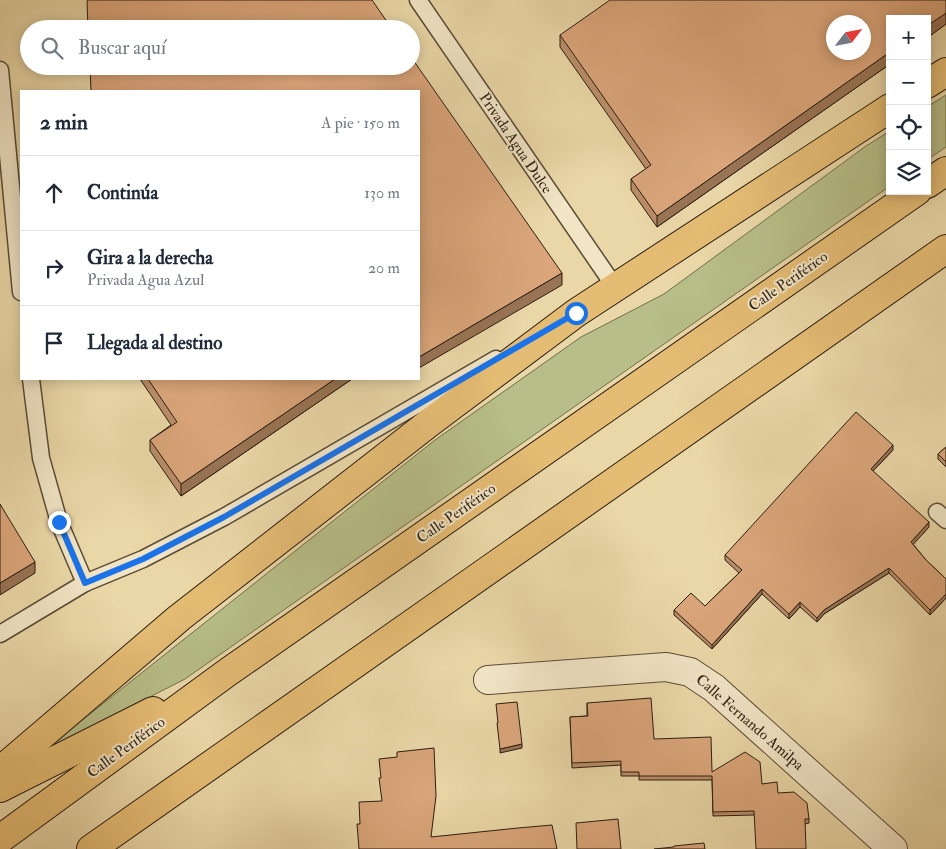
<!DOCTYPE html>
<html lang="es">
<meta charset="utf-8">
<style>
:root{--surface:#fff;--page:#f2f2f3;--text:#1f2937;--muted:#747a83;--line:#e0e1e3}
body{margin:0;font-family:"IM FELL Double Pica",serif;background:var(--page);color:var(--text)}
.controls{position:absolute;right:15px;top:15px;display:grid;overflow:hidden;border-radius:0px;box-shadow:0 2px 12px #0003}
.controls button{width:45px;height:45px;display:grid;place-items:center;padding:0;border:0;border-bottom:1px solid var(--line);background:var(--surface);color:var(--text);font:25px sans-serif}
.compass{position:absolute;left:826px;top:15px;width:45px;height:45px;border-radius:50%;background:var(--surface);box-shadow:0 2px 12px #0003;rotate:58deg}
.stop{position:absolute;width:15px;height:15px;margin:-11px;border:4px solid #1a73e8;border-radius:50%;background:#fff}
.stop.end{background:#1a73e8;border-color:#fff;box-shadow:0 1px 5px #0008}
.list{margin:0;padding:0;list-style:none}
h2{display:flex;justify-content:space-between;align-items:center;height:65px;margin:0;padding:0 20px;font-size:21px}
h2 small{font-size:16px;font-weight:400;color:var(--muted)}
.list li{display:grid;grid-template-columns:32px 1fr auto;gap:15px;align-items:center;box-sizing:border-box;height:75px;padding:0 20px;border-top:1px solid var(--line)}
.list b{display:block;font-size:19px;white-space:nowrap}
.list p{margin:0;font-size:16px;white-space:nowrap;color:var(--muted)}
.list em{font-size:16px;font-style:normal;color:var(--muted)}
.icon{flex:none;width:28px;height:28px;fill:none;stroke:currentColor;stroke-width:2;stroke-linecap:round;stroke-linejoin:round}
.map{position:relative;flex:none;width:946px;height:849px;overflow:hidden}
.search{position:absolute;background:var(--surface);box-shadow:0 2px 12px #0003;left:20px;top:20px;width:400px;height:55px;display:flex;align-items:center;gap:12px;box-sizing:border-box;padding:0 18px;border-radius:28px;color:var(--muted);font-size:19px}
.panel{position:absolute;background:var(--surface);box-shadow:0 2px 12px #0003;left:20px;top:90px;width:400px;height:290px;border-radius:0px}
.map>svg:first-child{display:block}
.green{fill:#b7be87;stroke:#706e4c}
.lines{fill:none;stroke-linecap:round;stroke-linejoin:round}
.lane-casing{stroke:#5a4c36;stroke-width:19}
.street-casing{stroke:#5a4c36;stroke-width:30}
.highway-casing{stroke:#2a1d11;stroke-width:30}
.lane{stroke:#f1e5c6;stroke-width:16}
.street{stroke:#f1e5c6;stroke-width:28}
.highway{stroke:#e5bc74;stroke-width:28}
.wall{fill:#bb8e69;stroke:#2a1d11}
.shaded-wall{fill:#997455;stroke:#2a1d11}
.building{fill:#daa57a;stroke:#2a1d11;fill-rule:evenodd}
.route{stroke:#1a73e8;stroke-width:6}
.labels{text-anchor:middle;stroke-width:4;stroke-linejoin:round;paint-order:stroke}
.street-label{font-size:15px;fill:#2a1d11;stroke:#f1e5c6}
</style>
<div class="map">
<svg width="946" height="849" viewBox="0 0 946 849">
<rect width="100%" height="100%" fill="#ead7a7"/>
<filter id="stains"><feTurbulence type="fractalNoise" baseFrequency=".004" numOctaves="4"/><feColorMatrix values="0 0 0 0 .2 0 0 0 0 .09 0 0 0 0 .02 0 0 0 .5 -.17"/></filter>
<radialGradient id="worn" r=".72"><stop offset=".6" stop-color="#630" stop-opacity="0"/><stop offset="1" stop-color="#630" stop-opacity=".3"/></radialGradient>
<g class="green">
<polygon points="946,95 946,147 927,160 927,107"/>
<polygon points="890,131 890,186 185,679 42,752 435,440 581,337 664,294 866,146"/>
</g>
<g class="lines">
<defs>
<g id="lane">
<polyline points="418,0 615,287"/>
<polyline points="0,70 21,292"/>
<polyline points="31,379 41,458 59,522 85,583"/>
<polyline points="937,512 946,520"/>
<polyline points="0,634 85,583 143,559 224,517 496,359"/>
</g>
<polyline id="street" points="488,680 666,667 690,672 714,688 893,849"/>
<g id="highway">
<polyline points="927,84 946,72"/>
<polyline points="927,184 946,171"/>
<polyline points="0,771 179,618 429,423 576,313 890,108"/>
<polyline points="0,788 153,711"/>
<polyline points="0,839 228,672 917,191"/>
<polyline points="91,849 946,249"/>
</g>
</defs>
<use href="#lane" class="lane-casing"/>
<use href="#street" class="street-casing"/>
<use href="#highway" class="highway-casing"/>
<use href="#lane" class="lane"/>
<use href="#street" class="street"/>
<use href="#highway" class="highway"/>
</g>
<g class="wall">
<polygon points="946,0 946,24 927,38 927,19 890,19 890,64 657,227 631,190 631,179 646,169 560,47 560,35"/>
<polygon points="140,379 352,379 181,496 150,451 150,440 171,425"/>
<polygon points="946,447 946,467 938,459 938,454"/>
<polygon points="893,450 873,471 929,527 913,544 926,560 946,579 946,598 930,615 889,573 824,614 817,622 800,607 789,619 762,594 712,649 674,615 674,610 705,606 739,573 725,560 725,555"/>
<polygon points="587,703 654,739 712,772 762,784 778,793 809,819 809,823 805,824 754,815 713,816 712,780 639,780 639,776 621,776 621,765 572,768 570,717 587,716"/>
</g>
<g class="shaded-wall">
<polygon points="946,13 946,24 927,38 927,26"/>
<polygon points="890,52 890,64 657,227 657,216"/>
<polygon points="562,273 562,285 419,368 419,357"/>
<polygon points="335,379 352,379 181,496 181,484"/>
<polygon points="893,445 893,450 871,473 871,469"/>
<polygon points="929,522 929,527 911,547 911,542"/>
<polygon points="35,562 35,573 0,595 0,583"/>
<polygon points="889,568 889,573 824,614 817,622 817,618 824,610"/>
<polygon points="762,589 762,594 712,649 712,645"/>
<polygon points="946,594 946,598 930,615 930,610"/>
<polygon points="800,602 800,607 789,619 789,614"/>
<polygon points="522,744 522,748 500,753 500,749"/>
</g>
<g class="building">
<polygon points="88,0 372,0 392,29 88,29 87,1"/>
<path d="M 610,0 L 946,0 L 946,13 L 927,26 L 927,19 L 890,19 L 890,52 L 657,216 L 631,179 L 651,165 L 560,35 ZM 834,22 L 864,22 L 864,52 L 834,52 Z"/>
<polygon points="411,57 562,273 419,357 419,91 91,91 90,66 411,66"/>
<polygon points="148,379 335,379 181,484 150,440 177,422"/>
<polygon points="856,412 893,445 871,469 929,522 911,542 926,560 946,579 946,594 930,610 889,568 824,610 817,618 800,602 789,614 762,589 712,645 674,610 691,593 705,606 742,570 725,555"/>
<polygon points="946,447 946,462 938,454"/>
<polygon points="0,504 35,562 0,583"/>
<polygon points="651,698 654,739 711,737 712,772 745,752 760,762 762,784 777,782 778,793 794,792 807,803 809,819 805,819 806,849 756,849 754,811 713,812 712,776 639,776 639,772 621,772 621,761 572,763 570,717 588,716 587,703"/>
<polygon points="517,702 522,744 500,749 497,723 498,723 496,704"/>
<polygon points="434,748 436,796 431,837 518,828 552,825 557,849 359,849 357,824 360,824 359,802 382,801 379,778 381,778 379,759 397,757 397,752"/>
<polygon points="618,819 621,849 577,849 576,823"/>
<polygon points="704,843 705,849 654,849 674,847 674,846"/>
</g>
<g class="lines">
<polyline class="route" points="59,522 85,583 143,559 224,517 576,313"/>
</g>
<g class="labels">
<g class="street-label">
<text transform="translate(516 143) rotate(56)" y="5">Privada Agua Dulce</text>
<text transform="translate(788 281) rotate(-35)" y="5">Calle Periférico</text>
<text transform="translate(456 513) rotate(-35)" y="5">Calle Periférico</text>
<text transform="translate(750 722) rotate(41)" y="5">Calle Fernando Amilpa</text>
<text transform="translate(126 747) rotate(-36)" y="5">Calle Periférico</text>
</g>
</g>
<rect width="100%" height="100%" filter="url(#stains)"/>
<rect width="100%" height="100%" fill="url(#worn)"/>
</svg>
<div class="controls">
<button>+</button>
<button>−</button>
<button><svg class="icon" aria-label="locate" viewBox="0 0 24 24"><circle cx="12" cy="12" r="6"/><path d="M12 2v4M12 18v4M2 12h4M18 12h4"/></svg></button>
<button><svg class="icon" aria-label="layers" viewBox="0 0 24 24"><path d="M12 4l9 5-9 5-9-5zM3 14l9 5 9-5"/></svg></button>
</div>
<svg class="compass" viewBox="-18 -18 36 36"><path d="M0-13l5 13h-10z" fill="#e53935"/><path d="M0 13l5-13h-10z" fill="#747a83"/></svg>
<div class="stop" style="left:576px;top:313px"></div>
<div class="stop end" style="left:59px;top:522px"></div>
<div class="search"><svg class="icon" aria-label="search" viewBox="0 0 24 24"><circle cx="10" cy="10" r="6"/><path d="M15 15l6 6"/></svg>Buscar aquí</div>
<section class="panel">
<h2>2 min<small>A pie · 150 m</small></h2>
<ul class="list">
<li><svg class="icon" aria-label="ahead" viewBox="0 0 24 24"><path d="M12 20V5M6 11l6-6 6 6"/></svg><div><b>Continúa</b></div><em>130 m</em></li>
<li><svg class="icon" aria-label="right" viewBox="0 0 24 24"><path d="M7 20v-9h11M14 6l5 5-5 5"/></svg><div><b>Gira a la derecha</b><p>Privada Agua Azul</p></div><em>20 m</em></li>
<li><svg class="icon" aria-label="arrive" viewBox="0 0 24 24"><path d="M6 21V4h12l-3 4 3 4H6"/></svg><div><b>Llegada al destino</b></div></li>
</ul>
</section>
</div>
